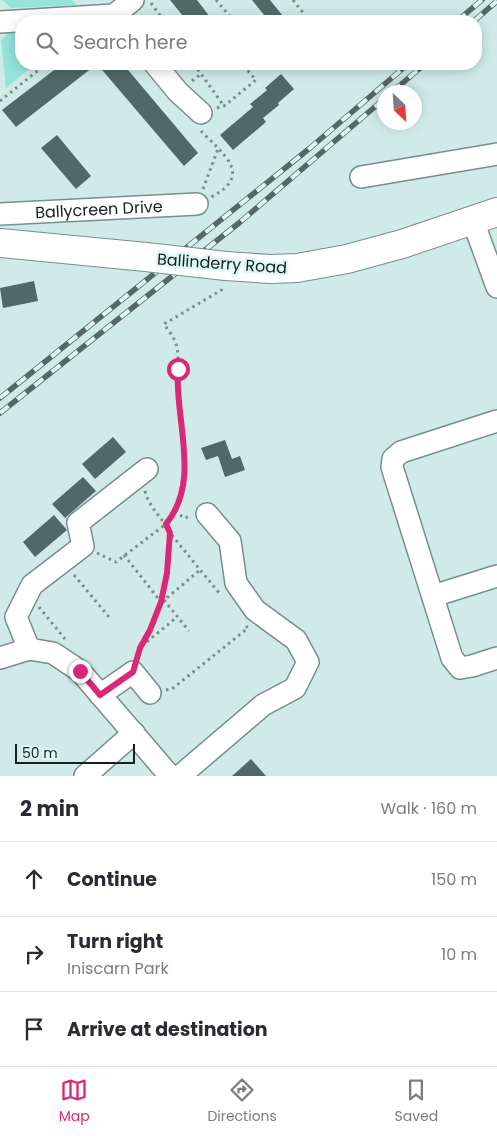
<!DOCTYPE html>
<meta charset="utf-8">
<style>
:root{--surface:#fff;--page:#f7f7f7;--text:#2b2b33;--muted:#7c7c81;--line:#e1e1e2;--accent:#db2777}
body{margin:0;font-family:Poppins,sans-serif;background:var(--page);color:var(--text)}
.compass{position:absolute;left:377px;top:85px;width:45px;height:45px;border-radius:50%;background:var(--surface);box-shadow:0 2px 12px #0003;rotate:155deg}
.scale{position:absolute;left:15px;bottom:12px;width:120px;box-sizing:border-box;padding-left:5px;border:2px solid #16201f;border-top:0;font-size:14px;line-height:18px;white-space:nowrap;color:#16201f;-webkit-text-stroke:4px #ddf8f4;paint-order:stroke}
.stop{position:absolute;width:15px;height:15px;margin:-11px;border:4px solid #db2777;border-radius:50%;background:#fff}
.stop.end{background:#db2777;border-color:#fff;box-shadow:0 1px 5px #0008}
.list{margin:0;padding:0;list-style:none}
h2{display:flex;justify-content:space-between;align-items:center;height:65px;margin:0;padding:0 20px;font-size:21px}
h2 small{font-size:16px;font-weight:400;color:var(--muted)}
.list li{display:grid;grid-template-columns:32px 1fr auto;gap:15px;align-items:center;box-sizing:border-box;height:75px;padding:0 20px;border-top:1px solid var(--line)}
.list b{display:block;font-size:19px;white-space:nowrap}
.list p{margin:0;font-size:16px;white-space:nowrap;color:var(--muted)}
.list em{font-size:16px;font-style:normal;color:var(--muted)}
.icon{flex:none;width:28px;height:28px;fill:none;stroke:currentColor;stroke-width:2;stroke-linecap:round;stroke-linejoin:round}
.map{position:relative;flex:none;width:497px;height:776px;overflow:hidden}
.search{position:absolute;background:var(--surface);box-shadow:0 2px 12px #0003;left:15px;right:15px;top:15px;height:55px;display:flex;align-items:center;gap:12px;box-sizing:border-box;padding:0 18px;border-radius:20px;color:var(--muted);font-size:19px}
.sheet{height:290px;background:var(--surface)}
nav{display:flex;justify-content:space-around;align-items:center;box-sizing:border-box;height:70px;border-top:1px solid var(--line);background:var(--surface);font-size:14px;color:var(--muted)}
nav a{display:grid;justify-items:center;gap:2px}
nav .on{color:var(--accent)}
.map>svg:first-child{display:block}
.green{fill:#94e4dc}
.building{fill:#516966}
.lines{fill:none;stroke-linecap:round;stroke-linejoin:round}
.minor-casing{stroke:#768f8c;stroke-width:24}
.major-casing{stroke:#768f8c;stroke-width:30}
.path{stroke:#7a8d8a;stroke-width:3;stroke-dasharray:2.5 4;stroke-linecap:butt}
.minor{stroke:#fff;stroke-width:21}
.major{stroke:#fff;stroke-width:28}
.rail-casing{stroke:#576764;stroke-width:5.5}
.rail{stroke:#ddf8f4;stroke-width:4;stroke-dasharray:11;stroke-linecap:butt}
.major-bridge-casing{stroke:#768f8c;stroke-width:30;stroke-linecap:butt}
.major-bridge{stroke:#fff;stroke-width:28}
.route{stroke:#db2777;stroke-width:6}
.labels{text-anchor:middle;stroke-width:5;stroke-linejoin:round;paint-order:stroke}
.street-label{font-size:16px;fill:#16201f;stroke:#ddf8f4}
</style>
<div class="map">
<svg width="497" height="776" viewBox="0 0 497 776">
<rect width="100%" height="100%" fill="#d0ebe7"/>
<g class="green">
<polygon points="2,0 72,0 76,5 11,8"/>
<polygon points="11,30 21,30 21,64 35,64 6,88 1,40"/>
</g>
<g class="building">
<polygon points="170,0 197,0 213,21 187,21"/>
<polygon points="252,0 270,0 287,21 269,21"/>
<polygon points="62,64 123,64 198,153 184,166 97,64 16,127 2,110"/>
<polygon points="281,74 294,89 278,103 279,105 263,118 266,122 233,150 220,135 253,107 250,104 267,90 265,88"/>
<polygon points="57,135 91,176 76,189 41,148"/>
<polygon points="34,281 38,301 3,308 0,288"/>
<polygon points="113,437 126,452 95,479 82,464"/>
<polygon points="225,440 232,459 240,456 245,470 225,477 218,456 206,460 201,448"/>
<polygon points="83,477 96,491 65,518 52,504"/>
<polygon points="54,515 67,530 35,557 23,542"/>
<polygon points="251,759 266,776 232,776"/>
</g>
<g class="lines">
<defs>
<g id="minor">
<polyline points="0,22 114,15 133,0"/>
<polyline points="155,64 178,92 201,113"/>
<polyline points="361,177 497,154"/>
<path id="s1" d="M 0,214 L 197,204"/>
<polyline points="473,221 497,287"/>
<polyline points="497,421 401,452 393,459 392,467 452,658 460,668 472,666 497,658"/>
<polyline points="433,596 497,576"/>
<polyline points="29,649 16,617 32,585 83,546 78,523 147,469"/>
<polyline points="0,658 29,649 53,653 80,671 170,776"/>
<polyline points="100,695 133,672 150,693"/>
<polyline points="85,776 134,733"/>
<polyline points="180,776 263,705 295,688 308,662 296,640 255,610 236,583 230,541 207,514"/>
</g>
<g id="major">
<polyline points="0,243 146,257"/>
<polyline points="226,266 270,269 297,268 347,259 402,244 497,212"/>
</g>
</defs>
<use href="#minor" class="minor-casing"/>
<use href="#major" class="major-casing"/>
<g class="path">
<polyline points="216,0 234,21"/>
<polyline points="293,0 305,15"/>
<polyline points="151,3 164,21"/>
<polyline points="194,64 224,106"/>
<polyline points="192,81 201,74"/>
<polyline points="0,101 46,64"/>
<polyline points="217,108 224,106 256,80 242,64"/>
<path d="M 201,131 C 223,154 254,175 211,197"/>
<polyline points="203,189 218,149"/>
<path d="M 145,491 C 149,508 163,518 170,533 L 220,594"/>
<polyline points="175,511 184,518 191,516"/>
<path d="M 97,553 L 116,562 L 166,524 C 200,483 177,429 177,382 C 177,369 180,357 176,344 C 174,337 168,330 164,324 L 225,288"/>
<polyline points="124,555 161,602"/>
<polyline points="74,575 109,617"/>
<polyline points="164,600 189,631"/>
<polyline points="162,602 200,570"/>
<polyline points="39,607 65,639"/>
<polyline points="142,646 177,617"/>
<polyline points="137,656 161,602 167,573 170,534"/>
<polyline points="166,690 172,689 248,628 246,626"/>
</g>
<use href="#minor" class="minor"/>
<use href="#major" class="major"/>
<defs>
<g id="rail">
<polyline points="457,21 482,0"/>
<polyline points="474,21 497,1"/>
<polyline points="392,92 425,64"/>
<polyline points="0,398 310,148 408,64"/>
<polyline points="0,413 239,223 384,99"/>
</g>
</defs>
<use href="#rail" class="rail-casing"/>
<use href="#rail" class="rail"/>
<defs>
<polyline id="major-bridge" points="146,257 226,266"/>
</defs>
<use href="#major-bridge" class="major-bridge-casing"/>
<use href="#major-bridge" class="major-bridge"/>
</g>
<g class="lines">
<path class="route" d="M 80,671 L 100,695 L 133,672 L 140,648 L 150,630 L 161,602 L 167,573 L 170,533 L 166,524 C 202,480 174,419 178,369"/>
</g>
<g class="labels">
<g class="street-label">
<text dy="6" stroke="none"><textPath href="#s1" startOffset="99">Ballycreen Drive</textPath></text>
<text transform="translate(222 263) rotate(4)" y="6">Ballinderry Road</text>
</g>
</g>
</svg>
<svg class="compass" viewBox="-18 -18 36 36"><path d="M0-13l5 13h-10z" fill="#e53935"/><path d="M0 13l5-13h-10z" fill="#7c7c81"/></svg>
<div class="scale">50 m</div>
<div class="stop" style="left:178px;top:369px"></div>
<div class="stop end" style="left:80px;top:671px"></div>
<div class="search"><svg class="icon" aria-label="search" viewBox="0 0 24 24"><circle cx="10" cy="10" r="6"/><path d="M15 15l6 6"/></svg>Search here</div>
</div>
<section class="sheet">
<h2>2 min<small>Walk · 160 m</small></h2>
<ul class="list">
<li><svg class="icon" aria-label="ahead" viewBox="0 0 24 24"><path d="M12 20V5M6 11l6-6 6 6"/></svg><div><b>Continue</b></div><em>150 m</em></li>
<li><svg class="icon" aria-label="right" viewBox="0 0 24 24"><path d="M7 20v-9h11M14 6l5 5-5 5"/></svg><div><b>Turn right</b><p>Iniscarn Park</p></div><em>10 m</em></li>
<li><svg class="icon" aria-label="arrive" viewBox="0 0 24 24"><path d="M6 21V4h12l-3 4 3 4H6"/></svg><div><b>Arrive at destination</b></div></li>
</ul>
</section>
<nav>
<a class="on"><svg class="icon" aria-label="map" viewBox="0 0 24 24"><path d="M3 6l6-2 6 2 6-2v14l-6 2-6-2-6 2zM9 4v14M15 6v14"/></svg>Map</a>
<a><svg class="icon" aria-label="directions" viewBox="0 0 24 24"><path d="M12 3l9 9-9 9-9-9zM9 14v-3h6M13 9l2 2-2 2"/></svg>Directions</a>
<a><svg class="icon" aria-label="saved" viewBox="0 0 24 24"><path d="M7 4h10v16l-5-4-5 4z"/></svg>Saved</a>
</nav>
